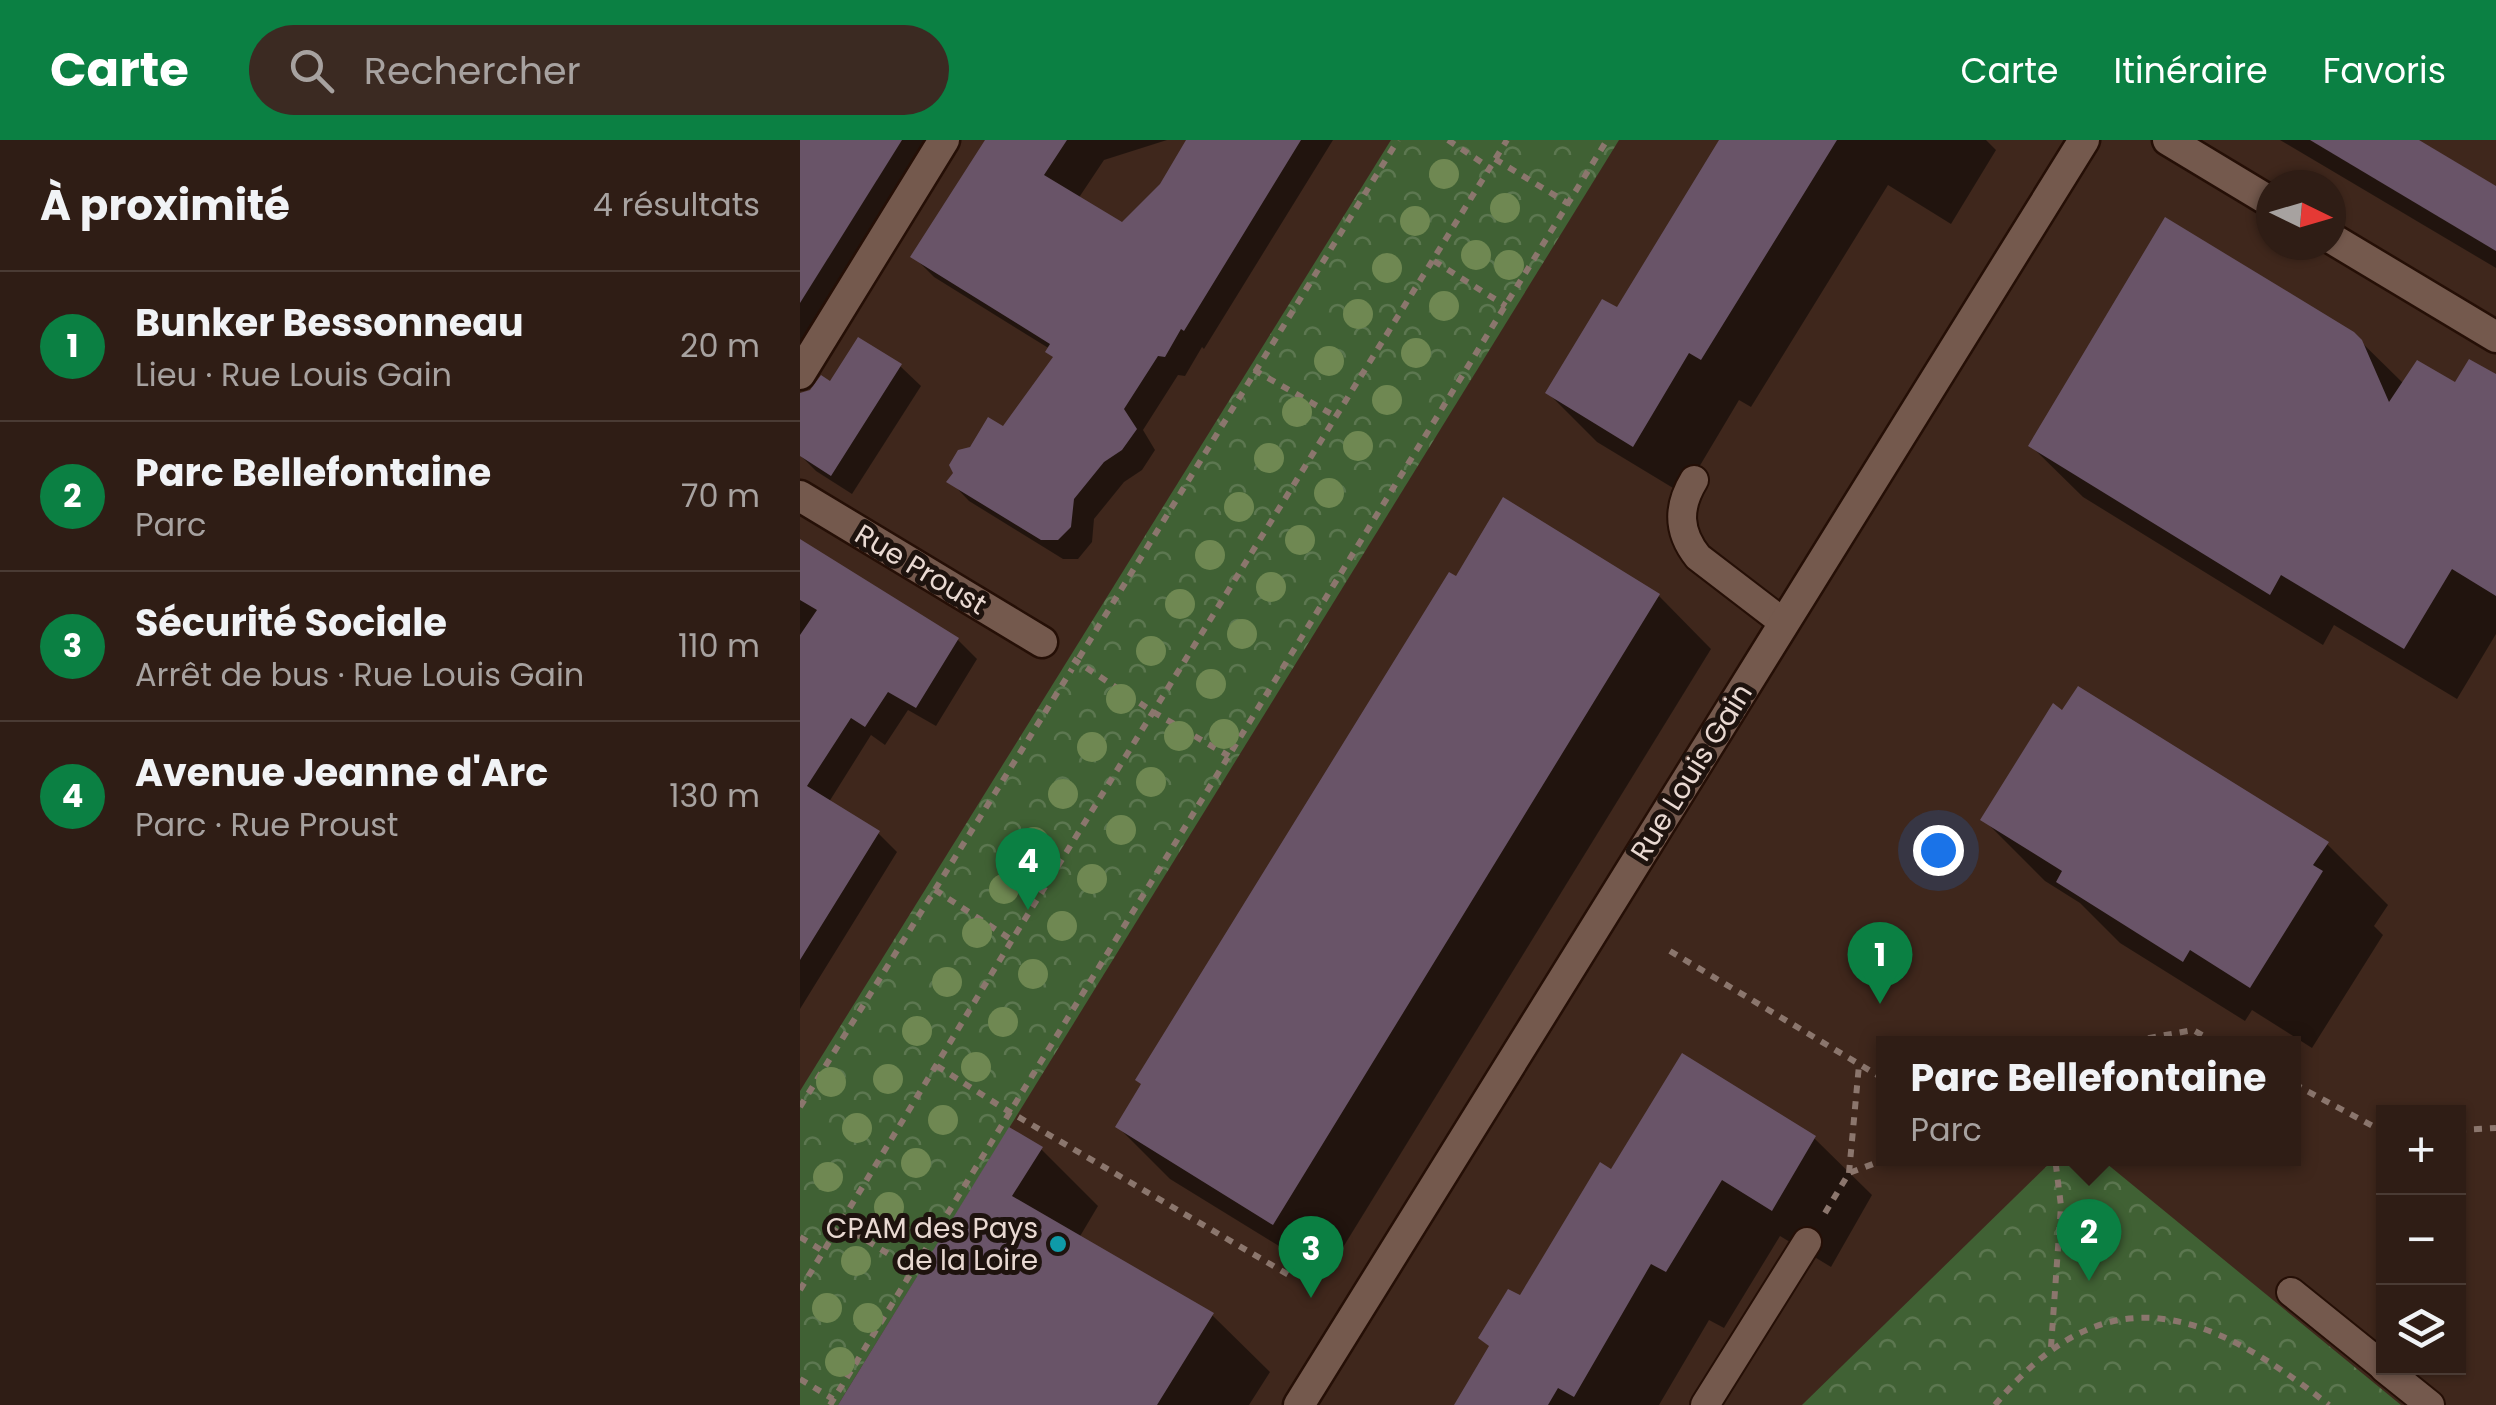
<!DOCTYPE html>
<html lang="fr">
<meta charset="utf-8">
<style>
:root{--surface:#2f1d15;--page:#3b2a22;--text:#f1f3f6;--muted:#a7a2a0;--line:#4a3b34;--accent:#0b8043}
body{margin:0;font-family:Poppins,sans-serif;background:var(--page);color:var(--text)}
.controls{position:absolute;right:30px;bottom:30px;display:grid;overflow:hidden;border-radius:0px;box-shadow:0 2px 8px #0004}
.controls button{width:90px;height:90px;display:grid;place-items:center;padding:0;border:0;border-bottom:2px solid var(--line);background:var(--surface);color:var(--text);font:50px sans-serif}
.compass{position:absolute;left:1456px;top:30px;width:90px;height:90px;border-radius:50%;background:var(--surface);box-shadow:0 2px 8px #0004;rotate:95deg}
.you{position:absolute;left:1138px;top:710px;width:35px;height:35px;margin:-25px;border:8px solid #fff;border-radius:50%;background:#1a73e8;box-shadow:0 0 0 15px #1a73e833}
.badge{display:grid;place-items:center;width:65px;height:65px;border-radius:50%;background:var(--accent);color:#fff;font-size:32px;font-weight:700}
.pin{position:absolute;translate:-50% -82px;filter:drop-shadow(0 2px 5px #0008)}
.pin::after{content:'';position:absolute;top:52px;width:35px;height:30px;background:inherit;clip-path:polygon(0 0,100% 0,50% 100%)}
.popup{position:absolute;left:1076px;top:896px;width:425px;height:130px;box-sizing:border-box;display:grid;place-content:center;border-radius:0px;background:var(--surface);filter:drop-shadow(0 2px 8px #0005);font-size:32px;white-space:nowrap;color:var(--muted)}
.popup b{font-size:38px;color:var(--text)}
.popup::after{content:'';position:absolute;left:50%;top:100%;margin-left:-20px;border:20px solid transparent;border-top-color:var(--surface)}
.list{margin:0;padding:0;list-style:none}
h2{display:flex;justify-content:space-between;align-items:center;height:130px;margin:0;padding:0 40px;font-size:42px}
h2 small{font-size:32px;font-weight:400;color:var(--muted)}
.list li{display:grid;grid-template-columns:65px 1fr auto;gap:30px;align-items:center;box-sizing:border-box;height:150px;padding:0 40px;border-top:2px solid var(--line)}
.list b{display:block;font-size:38px;white-space:nowrap}
.list p{margin:0;font-size:32px;white-space:nowrap;color:var(--muted)}
.list em{font-size:32px;font-style:normal;color:var(--muted)}
.icon{flex:none;width:55px;height:55px;fill:none;stroke:currentColor;stroke-width:2;stroke-linecap:round;stroke-linejoin:round}
.map{position:relative;flex:none;width:1696px;height:1265px;overflow:hidden}
header{display:flex;align-items:center;gap:60px;box-sizing:border-box;height:140px;padding:0 50px;background:var(--accent);color:#fff}
header strong{font-size:48px}
nav{display:flex;gap:55px;margin-inline-start:auto;font-size:35px}
.search{width:700px;height:90px;background:var(--page);display:flex;align-items:center;gap:25px;box-sizing:border-box;padding:0 35px;border-radius:55px;color:var(--muted);font-size:38px}
main{display:flex}
aside{flex:1;background:var(--surface)}
.map>svg:first-child{display:block}
.park{fill:url(#park-crowns)}
.shadow{fill:#0007}
.building{fill:#695468}
.lines{fill:none;stroke-linecap:round;stroke-linejoin:round}
.lane-casing{stroke:#250f06;stroke-width:32}
.street-casing{stroke:#250f06;stroke-width:35}
.path{stroke:#8b766d;stroke-width:6;stroke-dasharray:8 8;stroke-linecap:butt}
.lane{stroke:#74594d;stroke-width:28}
.street{stroke:#74594d;stroke-width:30}
.tree{fill:#6f8852}
.culture-dot{fill:#0f9aa8;stroke:#1e130e;stroke-width:4}
.labels{text-anchor:middle;stroke-width:10;stroke-linejoin:round;paint-order:stroke}
.street-label{font-size:28px;fill:#e9d9d2;stroke:#1e130e}
.poi-label{font-size:28px;fill:#e9d9d2;stroke:#1e130e;text-anchor:end}
</style>
<header>
<strong>Carte</strong>
<div class="search"><svg class="icon" aria-label="search" viewBox="0 0 24 24"><circle cx="10" cy="10" r="6"/><path d="M15 15l6 6"/></svg>Rechercher</div>
<nav><a>Carte</a><a>Itinéraire</a><a>Favoris</a></nav>
</header>
<main>
<aside>
<h2>À proximité<small>4 résultats</small></h2>
<ul class="list">
<li><span class="badge">1</span><div><b>Bunker Bessonneau</b><p>Lieu · Rue Louis Gain</p></div><em>20 m</em></li>
<li><span class="badge">2</span><div><b>Parc Bellefontaine</b><p>Parc</p></div><em>70 m</em></li>
<li><span class="badge">3</span><div><b>Sécurité Sociale</b><p>Arrêt de bus · Rue Louis Gain</p></div><em>110 m</em></li>
<li><span class="badge">4</span><div><b>Avenue Jeanne d'Arc</b><p>Parc · Rue Proust</p></div><em>130 m</em></li>
</ul>
</aside>
<div class="map">
<svg width="1696" height="1265" viewBox="0 0 1696 1265">
<defs>
<pattern id="park-crowns" width="20" height="18" patternUnits="userSpaceOnUse" patternTransform="scale(2.5)"><rect width="20" height="18" fill="#406134"/><path d="M2 6a3 3 0 1 1 6 0M12 15a3 3 0 1 1 6 0" fill="none" stroke="#5c7750"/></pattern>
</defs>
<rect width="100%" height="100%" fill="#3f271c"/>
<g class="park">
<polygon points="591,0 819,0 38,1265 0,1265 0,951"/>
<polygon points="1254,1019 1301,1019 1601,1265 1002,1265"/>
</g>
<g class="shadow">
<polygon points="0,0 139,0 0,225"/>
<polygon points="187,0 367,0 304,20 278,59 322,86 362,46 389,0 533,0 404,209 402,207 385,236 378,235 343,290 355,310 342,330 324,342 294,379 292,402 278,419 263,419 169,361 150,341 171,309 203,289 255,219 250,209 134,137 114,117"/>
<polygon points="922,0 1186,0 1196,10 1151,84 1088,45 951,267 939,260 883,354 797,302 748,253 817,171"/>
<polygon points="1480,0 1615,0 1696,48 1696,128"/>
<polygon points="1553,194 1604,244 1655,246 1696,237 1696,494 1657,559 1534,485 1523,505 1283,357 1231,306"/>
<polygon points="100,226 121,246 52,354 16,331 0,315 0,304"/>
<polygon points="0,402 158,500 177,519 136,586 108,570 85,605 71,595 29,662 78,693 97,712 0,869"/>
<polygon points="859,456 911,509 526,1135 370,1039 318,987 343,945"/>
<polygon points="1183,679 1527,704 1588,765 1574,786 1583,795 1512,908 1452,870 1445,881 1320,803 1280,763 1245,741"/>
<polygon points="1014,998 1072,1055 1031,1127 980,1096 924,1188 909,1180 859,1265 656,1265 721,1158 812,1032"/>
<polygon points="241,1009 298,1066 279,1098 412,1175 470,1232 449,1265 40,1265"/>
</g>
<g class="building">
<polygon points="0,0 102,0 0,163"/>
<polygon points="185,0 267,0 244,35 322,82 360,44 386,0 501,0 384,191 381,189 365,217 358,216 324,269 337,289 322,310 304,322 274,359 271,387 258,400 241,400 146,342 153,333 149,325 158,310 170,307 188,277 203,286 253,217 245,212 250,204 110,117"/>
<polygon points="919,0 1037,0 901,220 889,213 833,307 745,253 802,159 817,167"/>
<polygon points="1510,0 1619,0 1696,46 1696,111"/>
<polygon points="1365,77 1554,192 1562,200 1589,262 1617,220 1655,242 1669,219 1696,234 1696,456 1652,429 1604,509 1481,435 1470,455 1228,306"/>
<polygon points="58,197 102,224 31,336 0,316 0,253 10,250 21,235 30,241"/>
<polygon points="703,357 860,454 473,1085 315,987 341,944 335,940 649,432 656,436"/>
<polygon points="0,399 159,498 116,568 88,552 65,587 51,578 7,646 80,691 0,820 0,495 17,470 0,460"/>
<polygon points="1278,546 1529,702 1513,725 1523,731 1450,848 1390,810 1383,822 1256,742 1262,731 1180,680 1253,563 1262,570"/>
<polygon points="882,913 1016,996 972,1071 922,1040 866,1132 851,1124 774,1257 758,1248 748,1265 654,1265 689,1206 678,1198 708,1149 720,1155 800,1022 811,1029"/>
<polygon points="209,987 243,1007 212,1056 414,1173 357,1265 38,1265"/>
</g>
<g class="lines">
<defs>
<g id="lane">
<path d="M 894,340 C 877,368 878,392 898,417 L 984,483"/>
<polyline points="1491,1152 1584,1227"/>
<polyline points="1584,1228 1630,1265"/>
<polyline points="905,1265 1007,1102"/>
</g>
<g id="street">
<polyline points="1368,0 1471,62"/>
<polyline points="1531,98 1696,197"/>
<polyline points="0,234 144,0"/>
<polyline points="0,356 242,502"/>
<polyline points="499,1265 1284,0"/>
</g>
</defs>
<use href="#lane" class="lane-casing"/>
<use href="#street" class="street-casing"/>
<g class="path">
<polyline points="648,0 690,28"/>
<polyline points="695,19 769,64"/>
<polyline points="634,121 706,166"/>
<polyline points="454,230 535,276"/>
<polyline points="279,518 598,0"/>
<polyline points="273,519 355,573 429,616"/>
<polyline points="135,750 212,800"/>
<polyline points="870,811 1084,939"/>
<polyline points="1334,904 1338,900 1393,890 1418,904"/>
<polyline points="137,926 203,968 494,1138"/>
<polyline points="1494,944 1584,992"/>
<polyline points="0,967 272,529"/>
<polyline points="1658,990 1696,988"/>
<polyline points="1049,1033 1059,925"/>
<polyline points="1025,1073 1049,1033 1089,1018"/>
<polyline points="40,1084 113,1129"/>
<polyline points="0,1097 23,1111"/>
<polyline points="0,1150 212,800 707,0"/>
<polyline points="1251,1207 1261,1066 1255,1018"/>
<polyline points="0,1239 33,1259"/>
<polyline points="30,1265 807,0"/>
<path d="M 1195,1265 C 1306,1130 1407,1169 1529,1265"/>
</g>
<use href="#lane" class="lane"/>
<use href="#street" class="street"/>
</g>
<g class="tree">
<circle cx="644" cy="34" r="15"/>
<circle cx="705" cy="68" r="15"/>
<circle cx="615" cy="81" r="15"/>
<circle cx="676" cy="115" r="15"/>
<circle cx="709" cy="125" r="15"/>
<circle cx="587" cy="128" r="15"/>
<circle cx="644" cy="166" r="15"/>
<circle cx="558" cy="174" r="15"/>
<circle cx="616" cy="213" r="15"/>
<circle cx="529" cy="221" r="15"/>
<circle cx="587" cy="260" r="15"/>
<circle cx="497" cy="272" r="15"/>
<circle cx="558" cy="306" r="15"/>
<circle cx="469" cy="318" r="15"/>
<circle cx="529" cy="353" r="15"/>
<circle cx="439" cy="367" r="15"/>
<circle cx="500" cy="400" r="15"/>
<circle cx="410" cy="415" r="15"/>
<circle cx="471" cy="447" r="15"/>
<circle cx="380" cy="464" r="15"/>
<circle cx="442" cy="494" r="15"/>
<circle cx="351" cy="511" r="15"/>
<circle cx="411" cy="544" r="15"/>
<circle cx="321" cy="559" r="15"/>
<circle cx="424" cy="594" r="15"/>
<circle cx="379" cy="596" r="15"/>
<circle cx="292" cy="607" r="15"/>
<circle cx="351" cy="642" r="15"/>
<circle cx="263" cy="654" r="15"/>
<circle cx="321" cy="690" r="15"/>
<circle cx="234" cy="702" r="15"/>
<circle cx="292" cy="739" r="15"/>
<circle cx="204" cy="749" r="15"/>
<circle cx="262" cy="786" r="15"/>
<circle cx="177" cy="793" r="15"/>
<circle cx="233" cy="834" r="15"/>
<circle cx="147" cy="842" r="15"/>
<circle cx="203" cy="882" r="15"/>
<circle cx="117" cy="891" r="15"/>
<circle cx="176" cy="927" r="15"/>
<circle cx="88" cy="939" r="15"/>
<circle cx="31" cy="942" r="15"/>
<circle cx="143" cy="980" r="15"/>
<circle cx="57" cy="988" r="15"/>
<circle cx="116" cy="1023" r="15"/>
<circle cx="28" cy="1037" r="15"/>
<circle cx="89" cy="1067" r="15"/>
<circle cx="56" cy="1121" r="15"/>
<circle cx="27" cy="1168" r="15"/>
<circle cx="68" cy="1178" r="15"/>
<circle cx="40" cy="1222" r="15"/>
</g>
<circle class="culture-dot" cx="258" cy="1104" r="10"/>
<g class="labels">
<g class="street-label">
<text transform="translate(121 429) rotate(31)" y="10">Rue Proust</text>
<text transform="translate(891 632) rotate(-58)" y="10">Rue Louis Gain</text>
</g>
<g class="poi-label">
<text x="238" y="1098">CPAM des Pays<tspan x="238" dy="32">de la Loire</tspan></text>
</g>
</g>
</svg>
<div class="controls">
<button>+</button>
<button>−</button>
<button><svg class="icon" aria-label="layers" viewBox="0 0 24 24"><path d="M12 4l9 5-9 5-9-5zM3 14l9 5 9-5"/></svg></button>
</div>
<svg class="compass" viewBox="-18 -18 36 36"><path d="M0-13l5 13h-10z" fill="#e53935"/><path d="M0 13l5-13h-10z" fill="#a7a2a0"/></svg>
<div class="you"></div>
<div class="pin badge" style="left:1080px;top:864px">1</div>
<div class="pin badge" style="left:1289px;top:1141px">2</div>
<div class="popup"><b>Parc Bellefontaine</b>Parc</div>
<div class="pin badge" style="left:511px;top:1158px">3</div>
<div class="pin badge" style="left:228px;top:770px">4</div>
</div>
</main>
